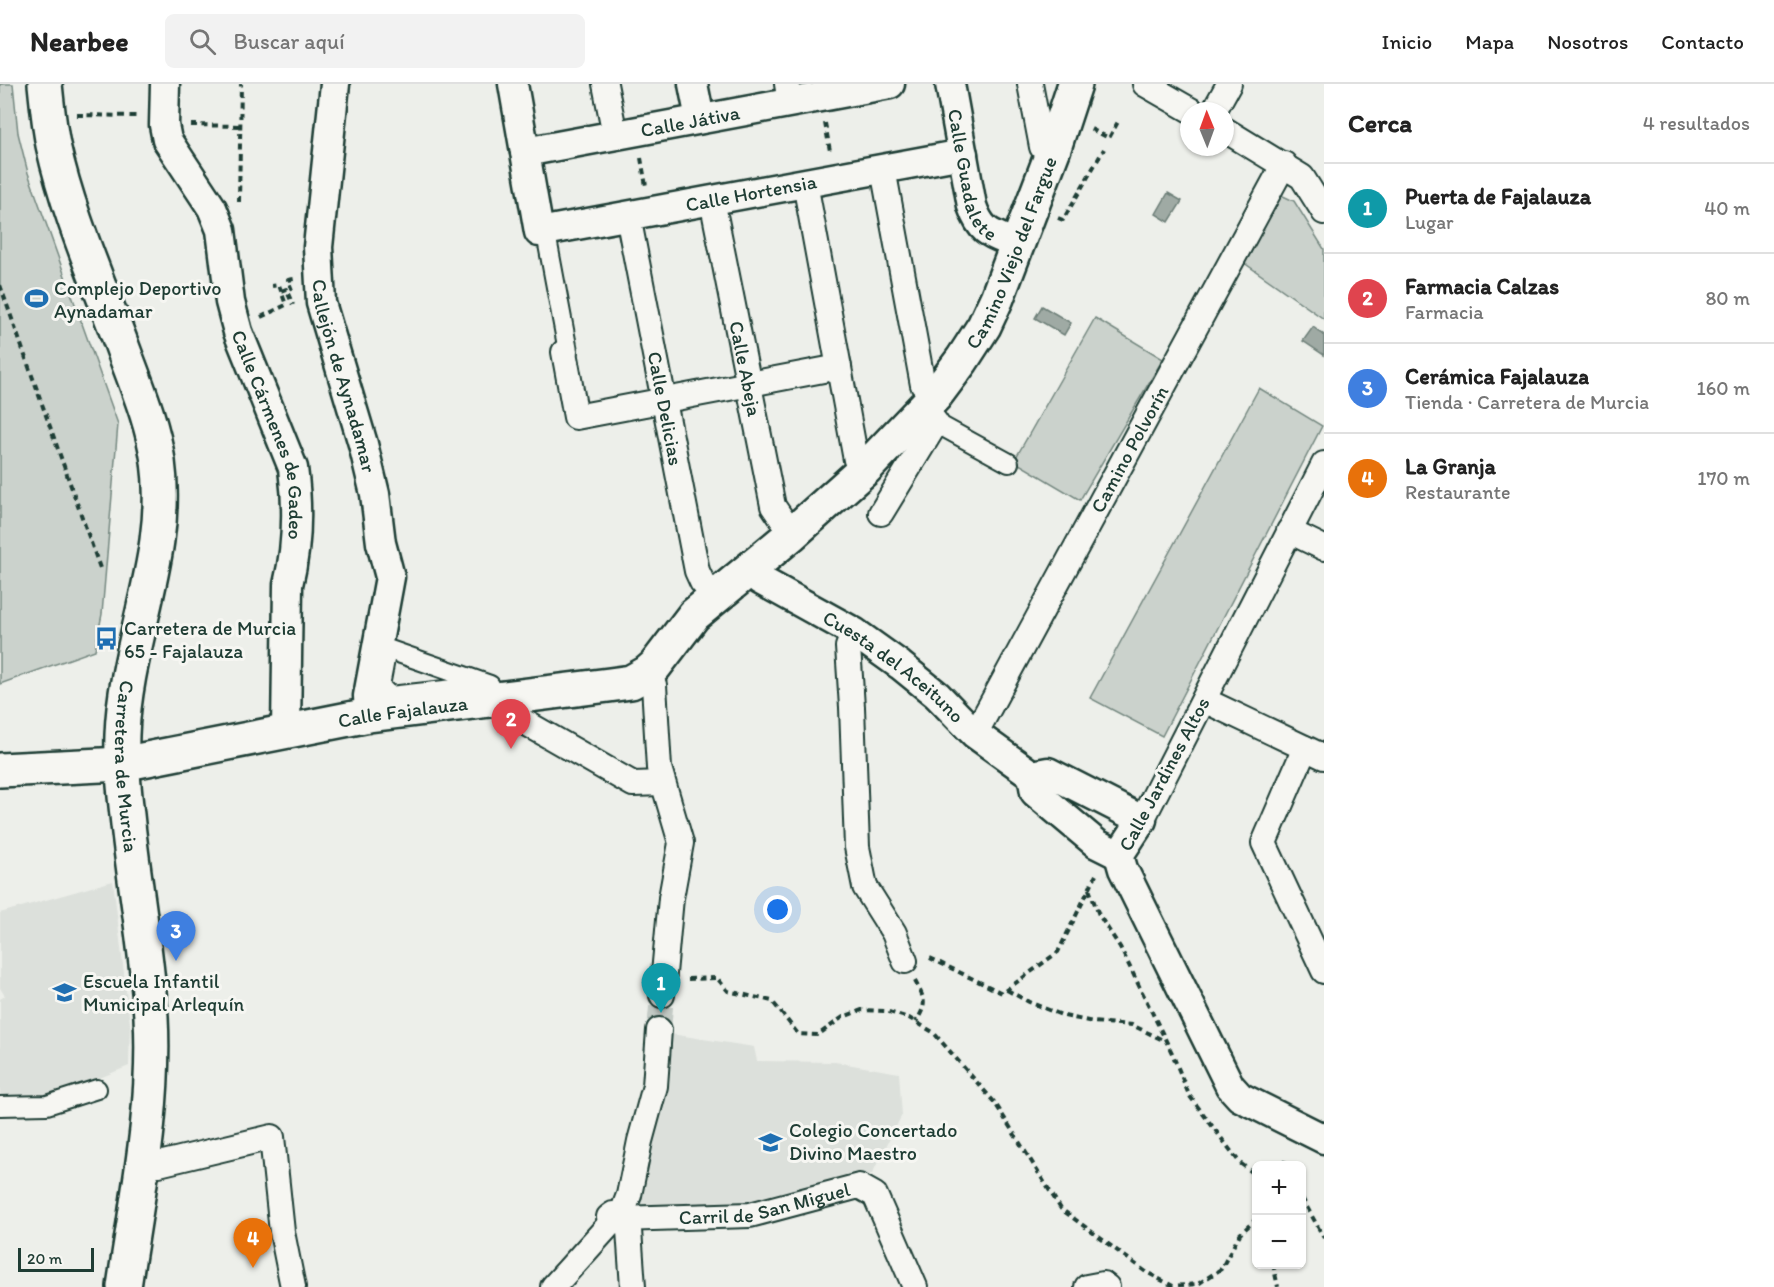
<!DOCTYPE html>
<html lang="es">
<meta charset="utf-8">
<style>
:root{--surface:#fff;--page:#f2f2f2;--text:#222;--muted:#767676;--line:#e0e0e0;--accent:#2563eb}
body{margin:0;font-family:Itim,sans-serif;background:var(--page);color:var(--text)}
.controls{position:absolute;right:18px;bottom:18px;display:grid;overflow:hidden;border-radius:9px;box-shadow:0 2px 4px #0004}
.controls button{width:54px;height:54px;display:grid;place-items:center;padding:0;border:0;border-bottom:2px solid var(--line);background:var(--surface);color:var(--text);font:30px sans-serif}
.compass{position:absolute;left:1180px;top:18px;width:54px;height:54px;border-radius:50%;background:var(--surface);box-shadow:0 2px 4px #0004;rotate:359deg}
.scale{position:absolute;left:18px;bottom:15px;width:76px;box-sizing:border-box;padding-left:6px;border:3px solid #1f3d34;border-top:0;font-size:16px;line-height:21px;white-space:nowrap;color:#1f3d34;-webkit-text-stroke:4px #f6f6f2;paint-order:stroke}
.you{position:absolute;left:778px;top:826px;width:21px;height:21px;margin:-15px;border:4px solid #fff;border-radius:50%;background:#1a73e8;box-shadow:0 0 0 9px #1a73e833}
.badge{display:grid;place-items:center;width:39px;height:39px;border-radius:50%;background:var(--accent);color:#fff;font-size:20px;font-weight:700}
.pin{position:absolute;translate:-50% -50px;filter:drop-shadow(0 2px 3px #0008)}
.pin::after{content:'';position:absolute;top:32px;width:21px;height:18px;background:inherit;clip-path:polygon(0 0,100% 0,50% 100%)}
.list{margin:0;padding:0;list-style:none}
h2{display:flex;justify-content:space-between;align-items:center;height:78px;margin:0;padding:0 24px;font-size:26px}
h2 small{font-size:20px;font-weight:400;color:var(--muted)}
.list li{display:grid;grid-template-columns:39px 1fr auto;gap:18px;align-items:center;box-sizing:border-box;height:90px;padding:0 24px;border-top:2px solid var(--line)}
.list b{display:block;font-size:22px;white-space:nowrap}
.list p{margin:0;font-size:20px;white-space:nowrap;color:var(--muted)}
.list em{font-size:20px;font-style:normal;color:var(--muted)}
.icon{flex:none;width:33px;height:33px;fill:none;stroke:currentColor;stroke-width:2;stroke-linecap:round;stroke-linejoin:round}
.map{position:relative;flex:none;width:1324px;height:1203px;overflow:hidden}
header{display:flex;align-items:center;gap:36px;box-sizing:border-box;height:84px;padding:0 30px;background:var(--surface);border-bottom:2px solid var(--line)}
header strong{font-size:28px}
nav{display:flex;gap:33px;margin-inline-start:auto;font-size:21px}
.search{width:420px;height:54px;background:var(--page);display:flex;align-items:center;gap:15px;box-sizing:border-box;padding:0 21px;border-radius:9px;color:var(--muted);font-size:22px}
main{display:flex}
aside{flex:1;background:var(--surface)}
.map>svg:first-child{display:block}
.built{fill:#dce0db}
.green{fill:#cbd2cc;stroke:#758880;stroke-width:1.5}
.water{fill:#9faaa4;stroke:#6c7e77;stroke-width:1.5}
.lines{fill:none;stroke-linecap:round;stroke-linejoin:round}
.minor-tunnel{stroke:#c4cbc6;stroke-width:24;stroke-dasharray:24 12;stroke-linecap:butt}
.pedestrian-casing{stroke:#1f3d34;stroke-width:22}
.minor-casing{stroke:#1f3d34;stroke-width:28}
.tertiary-casing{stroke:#1f3d34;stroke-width:33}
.secondary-casing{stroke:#1f3d34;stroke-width:38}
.path{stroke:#1f3d34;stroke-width:4;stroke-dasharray:6 4.5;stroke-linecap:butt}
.pedestrian{stroke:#f6f6f2;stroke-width:18}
.minor{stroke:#f6f6f2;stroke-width:24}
.tertiary{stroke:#f6f6f2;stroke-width:28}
.secondary{stroke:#f6f6f2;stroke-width:33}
.labels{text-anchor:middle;stroke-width:6;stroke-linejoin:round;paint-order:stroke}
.street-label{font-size:20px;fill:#1f3d34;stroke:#f6f6f2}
.poi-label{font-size:20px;fill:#1f3d34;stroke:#f6f6f2;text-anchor:start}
</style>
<header>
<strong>Nearbee</strong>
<div class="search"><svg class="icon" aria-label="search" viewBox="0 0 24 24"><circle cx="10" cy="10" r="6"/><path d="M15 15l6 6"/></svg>Buscar aquí</div>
<nav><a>Inicio</a><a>Mapa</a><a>Nosotros</a><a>Contacto</a></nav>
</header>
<main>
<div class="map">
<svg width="1324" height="1203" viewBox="0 0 1324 1203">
<rect width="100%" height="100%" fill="#edefea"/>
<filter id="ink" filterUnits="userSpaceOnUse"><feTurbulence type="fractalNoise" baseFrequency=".0167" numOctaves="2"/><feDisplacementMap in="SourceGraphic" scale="12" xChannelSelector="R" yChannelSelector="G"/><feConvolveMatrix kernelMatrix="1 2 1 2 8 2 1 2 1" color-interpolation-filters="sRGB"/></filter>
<g filter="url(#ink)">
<g class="built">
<polygon points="113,797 130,940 129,982 63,1009 0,1012 0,915 5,912 0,904 0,829"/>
<polygon points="671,950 754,963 757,977 835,978 899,989 902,1031 872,1090 738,1123 635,1128 670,997"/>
</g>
<g class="green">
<polygon points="0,0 13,0 18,49 28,89 118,340 102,530 95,566 0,600"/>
<polygon points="1283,112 1294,117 1324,165 1324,235 1240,176 1275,117"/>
<polygon points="1095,234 1163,275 1080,416 1014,377"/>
<polygon points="1259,304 1322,342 1162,652 1090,614"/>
</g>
<g class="water">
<polygon points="1168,109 1182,117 1169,138 1156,130"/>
<polygon points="1042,222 1071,239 1064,251 1035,234"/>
<polygon points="1313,243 1324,251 1324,271 1303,257"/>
</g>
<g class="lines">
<polyline class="minor-tunnel" points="659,946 662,911"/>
<defs>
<g id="pedestrian">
<polyline points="547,155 568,267"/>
<polyline points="936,339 1009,379"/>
<polygon points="387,565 490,601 390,612 380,602"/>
<polyline points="0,1022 47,1021 97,1005"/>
</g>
<g id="minor">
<polyline points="605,0 615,51"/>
<polyline points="787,0 790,19"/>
<polyline points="1030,0 1042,63 1053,67"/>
<polyline points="1145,0 1192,27"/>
<polyline points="1214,27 1229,0"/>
<polyline points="1225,46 1302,93 1324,128"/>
<polyline points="883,85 923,301 935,312"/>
<polyline points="805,99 856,376 865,385"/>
<path id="s1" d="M 712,116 L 773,422 L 792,450"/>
<path id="s2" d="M 628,132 L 697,487 L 702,498 L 715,512"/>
<polyline points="564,268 576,333 839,283"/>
<polyline points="881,429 936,339 924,324"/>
<polyline points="1289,447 1324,464"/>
<polyline points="854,548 848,563 852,623 857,763 865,803 894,849 905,877"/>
<polyline points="647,589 654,601 659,684 681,759 671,814 662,911"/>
<polyline points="504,615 505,627 633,700 662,699"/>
<polyline points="1204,616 1324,673"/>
<path id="s3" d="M 975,650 L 1284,80"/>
<polyline points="1305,664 1264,759 1324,887"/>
<polyline points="1142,736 1324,380"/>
<polyline points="142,1077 159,1080 272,1053 282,1148 293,1203"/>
<polyline points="609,1133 613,1130 620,1135 629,1146 633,1203"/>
<polyline points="620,1135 629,1111 640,1057 655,1002 659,946"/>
<path id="s4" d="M 553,1203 L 609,1141 L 620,1135 L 750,1131 L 859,1102 L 875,1111 L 915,1203"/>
<polyline points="1087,1203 1103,1200 1107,1203"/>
</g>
<g id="tertiary">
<path id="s5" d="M 165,0 L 164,41 L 167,56 L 212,124 L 221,146 L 230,218 L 238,248 L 293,384 C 298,422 297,464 288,501 L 286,647"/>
<path id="s6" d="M 335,0 L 318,163 L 321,219 L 363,360 L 375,410 L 381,459 L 390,493 L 368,612 L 369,631"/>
<path id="s7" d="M 513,0 L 539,148 L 963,70"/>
<polyline points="693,0 700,35"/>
<path id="s8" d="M 950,0 L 972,122 C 982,151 993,150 1019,161"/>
<path id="s9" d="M 525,68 L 890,0"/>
<path id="s10" d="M 749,484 L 760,496 L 854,548 L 900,581 L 937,611 L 975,650 L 1032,691 L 1035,708 L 1097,760 L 1119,771"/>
<polyline points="1032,691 1048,688 1142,736 1119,771 1123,785 1230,1002 1240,1013 1324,1055"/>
</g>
<g id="secondary">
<path id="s11" d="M 45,0 C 47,20 49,41 53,61 C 68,129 97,194 121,259 C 135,298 152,336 158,377 C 171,470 125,559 122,651 C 121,678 124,705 127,731 C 134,799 147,866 151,933 C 156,1024 137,1114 124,1203"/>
<path id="s12" d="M 0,686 L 122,680 L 369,631 L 609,601 L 631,598 L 647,589 L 655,582 L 694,531 L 792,450 L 865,385 L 935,312 L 962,276 L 984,242 L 997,214 L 1053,67 L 1075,0"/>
</g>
</defs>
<use href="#pedestrian" class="pedestrian-casing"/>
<use href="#minor" class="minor-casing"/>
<use href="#tertiary" class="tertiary-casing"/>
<use href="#secondary" class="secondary-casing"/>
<g class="path">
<polyline points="77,31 136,32 137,34"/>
<polyline points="825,39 830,67"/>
<polyline points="191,41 241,42"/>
<polyline points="1091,45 1109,54 1119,36"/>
<polyline points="641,74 646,102"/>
<polyline points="239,118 241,0"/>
<polyline points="1058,134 1063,136 1104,65"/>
<polyline points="0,201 101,487"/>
<polyline points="292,206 288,196 294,195"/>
<polyline points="281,207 286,205 293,221"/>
<polyline points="261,233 286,221 279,201 272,202"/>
<polyline points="1089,805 1099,831 1120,863 1172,969 1189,1011 1240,1079 1256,1091"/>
<polyline points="930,874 1002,909 1058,868 1096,791"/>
<polyline points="688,895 717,894 728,907 772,917 798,950 818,951 843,933 862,926 886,927 909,934 933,948 995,1019 1061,1125 1146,1188 1173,1202 1198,1200 1221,1185 1240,1150 1256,1135"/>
<path d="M 915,897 C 925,917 928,918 916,938"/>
<polyline points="1007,906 1029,918 1064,932 1093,938 1132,941 1165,957"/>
<polyline points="1283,1082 1286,1074"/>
<polyline points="1302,1114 1324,1154"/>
<polyline points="1273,1180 1278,1203"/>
</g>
<use href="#pedestrian" class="pedestrian"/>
<use href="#minor" class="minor"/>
<use href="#tertiary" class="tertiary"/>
<use href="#secondary" class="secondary"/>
</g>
</g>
<defs>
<symbol id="stadium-bare" viewBox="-9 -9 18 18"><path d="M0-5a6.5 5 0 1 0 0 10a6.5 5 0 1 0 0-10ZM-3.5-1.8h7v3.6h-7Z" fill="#1f6fb2" stroke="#f6f6f2" stroke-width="2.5" paint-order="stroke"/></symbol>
<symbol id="bus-bare" viewBox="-9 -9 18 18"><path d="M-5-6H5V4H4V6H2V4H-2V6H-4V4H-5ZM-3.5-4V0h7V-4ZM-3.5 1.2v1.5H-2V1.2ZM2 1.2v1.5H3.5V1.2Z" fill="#1f6fb2" stroke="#f6f6f2" stroke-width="2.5" paint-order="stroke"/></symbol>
<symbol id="school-bare" viewBox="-9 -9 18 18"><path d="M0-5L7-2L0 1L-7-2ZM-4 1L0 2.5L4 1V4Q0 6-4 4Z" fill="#1f6fb2" stroke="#f6f6f2" stroke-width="2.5" paint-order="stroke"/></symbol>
</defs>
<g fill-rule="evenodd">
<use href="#stadium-bare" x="20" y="198" width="33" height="33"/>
<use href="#bus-bare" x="90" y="538" width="33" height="33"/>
<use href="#school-bare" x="48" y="892" width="33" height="33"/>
<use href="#school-bare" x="754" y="1042" width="33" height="33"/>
</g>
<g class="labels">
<g class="street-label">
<text dy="7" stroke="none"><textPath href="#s9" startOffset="168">Calle Játiva</textPath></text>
<text dy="7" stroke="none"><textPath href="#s8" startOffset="94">Calle Guadalete</textPath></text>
<text dy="7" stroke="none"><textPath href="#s7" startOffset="366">Calle Hortensia</textPath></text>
<text dy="7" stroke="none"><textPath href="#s12" startOffset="1221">Camino Viejo del Fargue</textPath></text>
<text dy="7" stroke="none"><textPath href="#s1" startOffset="172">Calle Abeja</textPath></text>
<text dy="7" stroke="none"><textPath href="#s6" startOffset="296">Callejón de Aynadamar</textPath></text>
<text dy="7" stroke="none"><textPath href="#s2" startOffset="196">Calle Delicias</textPath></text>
<text dy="7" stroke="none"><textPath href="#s5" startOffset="374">Calle Cármenes de Gadeo</textPath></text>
<text dy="7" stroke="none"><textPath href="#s3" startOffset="324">Camino Polvorín</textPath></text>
<text dy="7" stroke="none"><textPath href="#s10" startOffset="176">Cuesta del Aceituno</textPath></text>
<text dy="7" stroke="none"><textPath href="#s12" startOffset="408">Calle Fajalauza</textPath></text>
<text dy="7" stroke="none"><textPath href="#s11" startOffset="704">Carretera de Murcia</textPath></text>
<text transform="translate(1164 690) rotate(-62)" y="7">Calle Jardines Altos</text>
<text dy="7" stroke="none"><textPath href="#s4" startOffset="242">Carril de San Miguel</textPath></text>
</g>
<g class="poi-label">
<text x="54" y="211">Complejo Deportivo<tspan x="54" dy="23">Aynadamar</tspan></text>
<text x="124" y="551">Carretera de Murcia<tspan x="124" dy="23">65 - Fajalauza</tspan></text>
<text x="83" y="904">Escuela Infantil<tspan x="83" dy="23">Municipal Arlequín</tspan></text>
<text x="789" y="1053">Colegio Concertado<tspan x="789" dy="23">Divino Maestro</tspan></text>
</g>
</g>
</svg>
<div class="controls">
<button>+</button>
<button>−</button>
</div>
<svg class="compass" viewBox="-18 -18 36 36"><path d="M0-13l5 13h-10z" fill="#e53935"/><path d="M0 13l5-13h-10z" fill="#767676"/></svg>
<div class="scale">20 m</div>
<div class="you"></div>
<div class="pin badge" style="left:661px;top:929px;background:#0f9aa8">1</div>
<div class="pin badge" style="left:511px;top:665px;background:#e0444e">2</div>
<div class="pin badge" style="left:176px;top:877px;background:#3f7fe0">3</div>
<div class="pin badge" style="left:253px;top:1184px;background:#e8710a">4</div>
</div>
<aside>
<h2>Cerca<small>4 resultados</small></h2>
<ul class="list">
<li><span class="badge" style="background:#0f9aa8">1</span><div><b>Puerta de Fajalauza</b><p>Lugar</p></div><em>40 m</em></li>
<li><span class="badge" style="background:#e0444e">2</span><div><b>Farmacia Calzas</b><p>Farmacia</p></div><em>80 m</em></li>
<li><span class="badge" style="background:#3f7fe0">3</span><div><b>Cerámica Fajalauza</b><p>Tienda · Carretera de Murcia</p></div><em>160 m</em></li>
<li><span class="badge" style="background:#e8710a">4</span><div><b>La Granja</b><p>Restaurante</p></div><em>170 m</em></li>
</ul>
</aside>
</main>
